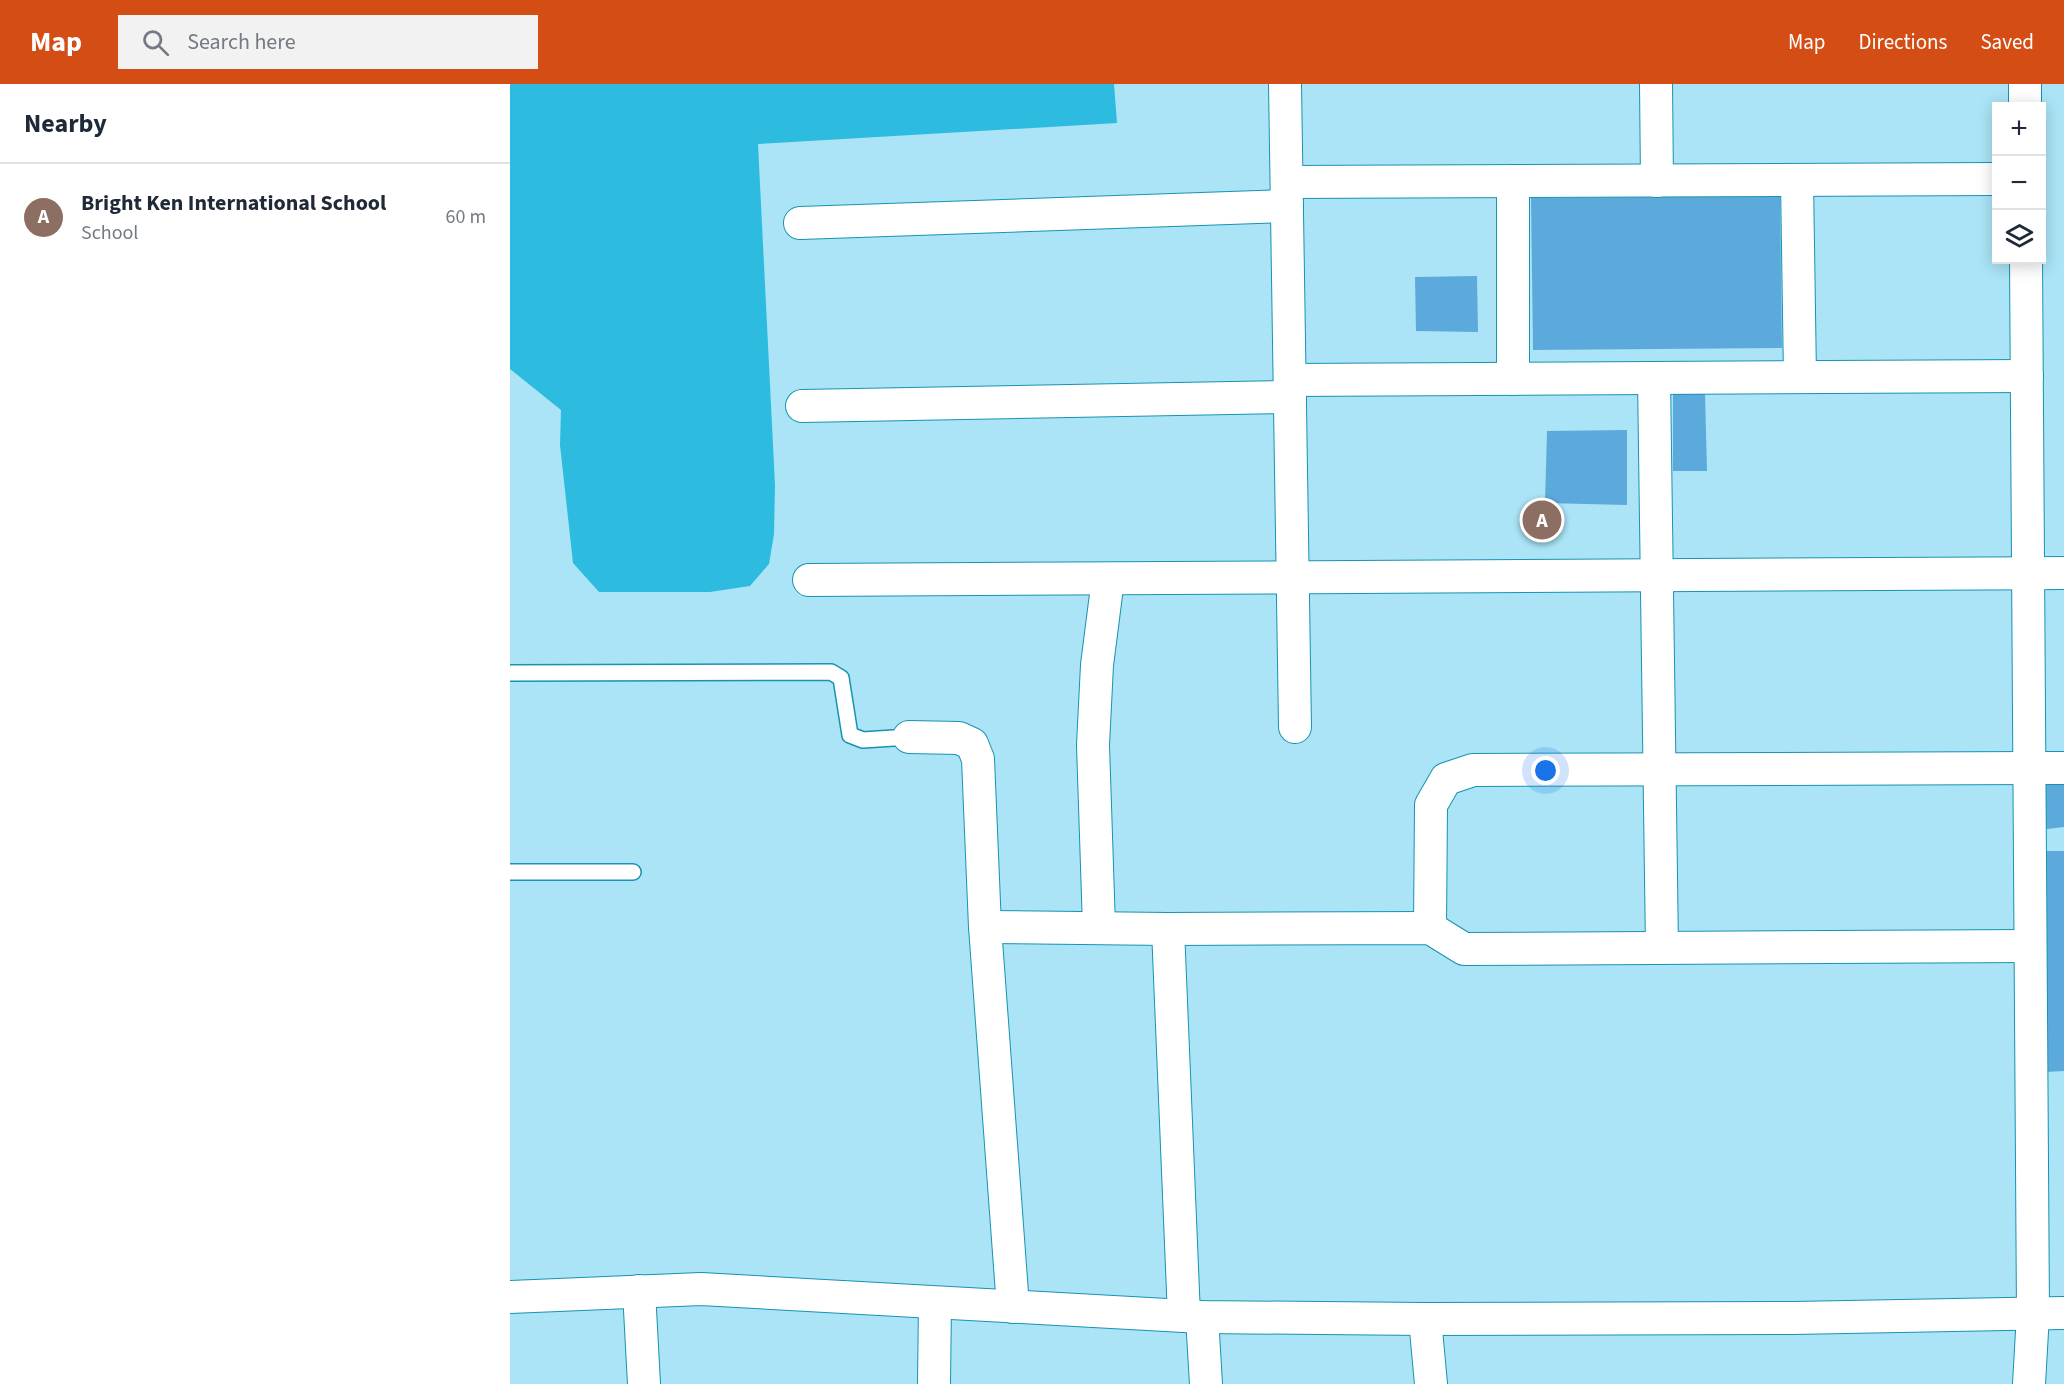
<!DOCTYPE html>
<meta charset="utf-8">
<style>
:root{--surface:#fff;--page:#f2f2f3;--text:#1f2937;--muted:#747a83;--line:#e0e1e3;--accent:#d34d15}
body{margin:0;font-family:"Source Sans 3",sans-serif;background:var(--page);color:var(--text)}
.controls{position:absolute;right:18px;top:18px;display:grid;overflow:hidden;border-radius:0px;box-shadow:0 3px 15px #0003}
.controls button{width:54px;height:54px;display:grid;place-items:center;padding:0;border:0;border-bottom:2px solid var(--line);background:var(--surface);color:var(--text);font:30px sans-serif}
.you{position:absolute;left:1036px;top:687px;width:21px;height:21px;margin:-15px;border:4px solid #fff;border-radius:50%;background:#1a73e8;box-shadow:0 0 0 9px #1a73e833}
.badge{display:grid;place-items:center;width:39px;height:39px;border-radius:50%;background:var(--accent);color:#fff;font-size:20px;font-weight:700}
.pin{position:absolute;translate:-50% -50%;border:3px solid #fff;box-shadow:0 2px 6px #0006}
.list{margin:0;padding:0;list-style:none}
h2{display:flex;justify-content:space-between;align-items:center;height:78px;margin:0;padding:0 24px;font-size:26px}
h2 small{font-size:20px;font-weight:400;color:var(--muted)}
.list li{display:grid;grid-template-columns:39px 1fr auto;gap:18px;align-items:center;box-sizing:border-box;height:108px;padding:0 24px;border-top:2px solid var(--line)}
.list b{display:block;font-size:22px;white-space:nowrap}
.list p{margin:0;font-size:20px;white-space:nowrap;color:var(--muted)}
.list em{font-size:20px;font-style:normal;color:var(--muted)}
.icon{flex:none;width:33px;height:33px;fill:none;stroke:currentColor;stroke-width:2;stroke-linecap:round;stroke-linejoin:round}
.map{position:relative;flex:none;width:1554px;height:1300px;overflow:hidden}
header{display:flex;align-items:center;gap:36px;box-sizing:border-box;height:84px;padding:0 30px;background:var(--accent);color:#fff}
header strong{font-size:28px}
nav{display:flex;gap:33px;margin-inline-start:auto;font-size:21px}
.search{width:420px;height:54px;background:var(--page);display:flex;align-items:center;gap:15px;box-sizing:border-box;padding:0 21px;border-radius:0px;color:var(--muted);font-size:22px}
main{display:flex}
aside{flex:1;background:var(--surface)}
.map>svg:first-child{display:block}
.water{fill:#2dbcdf}
.building{fill:#5caadc}
.lines{fill:none;stroke-linecap:round;stroke-linejoin:round}
.lane-casing{stroke:#1893b0;stroke-width:18}
.street-casing{stroke:#1893b0;stroke-width:34}
.lane{stroke:#fff;stroke-width:15}
.street{stroke:#fff;stroke-width:32}
</style>
<header>
<strong>Map</strong>
<div class="search"><svg class="icon" aria-label="search" viewBox="0 0 24 24"><circle cx="10" cy="10" r="6"/><path d="M15 15l6 6"/></svg>Search here</div>
<nav><a>Map</a><a>Directions</a><a>Saved</a></nav>
</header>
<main>
<aside>
<h2>Nearby<small></small></h2>
<ul class="list">
<li><span class="badge" style="background:#8d6e63">A</span><div><b>Bright Ken International School</b><p>School</p></div><em>60 m</em></li>
</ul>
</aside>
<div class="map">
<svg width="1554" height="1300" viewBox="0 0 1554 1300">
<rect width="100%" height="100%" fill="#aae4f6"/>
<polygon class="water" points="0,0 604,0 607,39 248,60 265,401 264,450 259,480 240,502 200,508 89,508 63,479 50,361 51,326 0,285"/>
<g class="building">
<polygon points="1270,112 1272,264 1023,266 1021,114"/>
<polygon points="967,192 968,248 906,247 905,193"/>
<polygon points="1195,309 1197,387 1163,387 1163,310"/>
<polygon points="1117,346 1117,421 1035,419 1037,347"/>
<polygon points="1554,697 1554,743 1529,746 1530,698"/>
<polygon points="1532,767 1554,767 1554,987 1536,988"/>
</g>
<g class="lines">
<defs>
<g id="lane">
<polyline points="0,589 321,588 331,594 340,651 353,656 399,653"/>
<polyline points="0,788 123,788"/>
</g>
<g id="street">
<polyline points="775,0 785,643"/>
<polyline points="1146,0 1147,97"/>
<polyline points="1515,0 1515,22"/>
<polyline points="1287,96 1290,293"/>
<polyline points="1003,97 1003,295"/>
<polyline points="777,98 1486,95"/>
<polyline points="290,139 777,122"/>
<polyline points="1516,176 1523,1230 1519,1300"/>
<polyline points="1144,294 1152,864"/>
<polyline points="780,296 1517,292"/>
<polyline points="292,322 780,313"/>
<polyline points="299,496 1554,489"/>
<polyline points="399,653 449,654 462,660 468,675 475,843 503,1223"/>
<polyline points="475,843 658,845 920,844 954,865 1520,862"/>
<polyline points="589,843 583,661 587,581 598,495"/>
<polyline points="920,844 921,721 936,695 963,686 1554,684"/>
<polyline points="658,845 674,1232"/>
<polyline points="129,1207 134,1300"/>
<polyline points="0,1213 191,1205 692,1233 915,1235 1283,1234 1554,1229"/>
<polyline points="692,1233 696,1300"/>
<polyline points="915,1235 921,1300"/>
<polyline points="424,1300 425,1219"/>
</g>
</defs>
<use href="#lane" class="lane-casing"/>
<use href="#street" class="street-casing"/>
<use href="#lane" class="lane"/>
<use href="#street" class="street"/>
</g>
</svg>
<div class="controls">
<button>+</button>
<button>−</button>
<button><svg class="icon" aria-label="layers" viewBox="0 0 24 24"><path d="M12 4l9 5-9 5-9-5zM3 14l9 5 9-5"/></svg></button>
</div>
<div class="you"></div>
<div class="pin badge" style="left:1032px;top:436px;background:#8d6e63">A</div>
</div>
</main>
